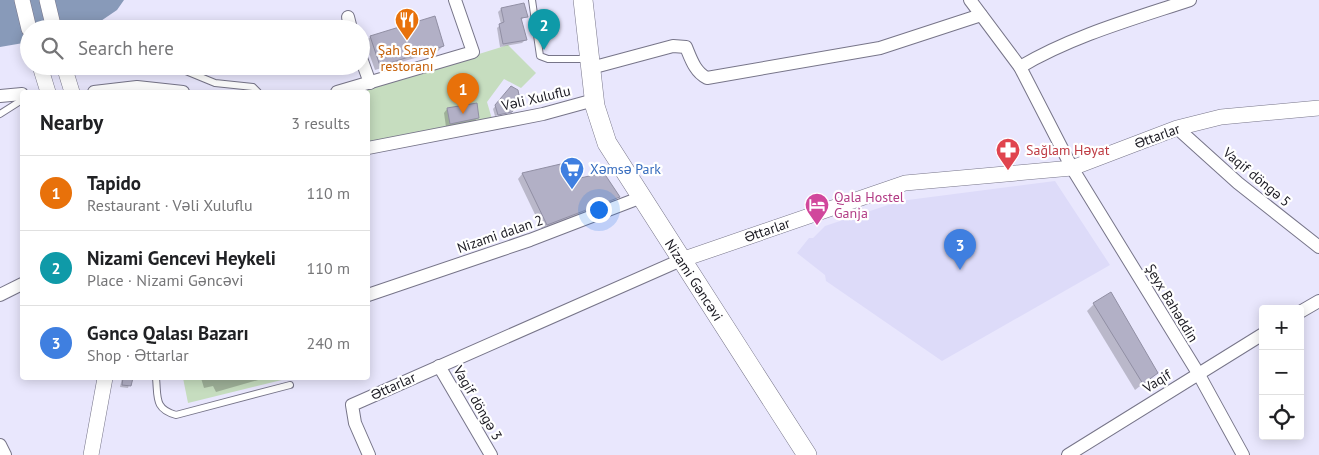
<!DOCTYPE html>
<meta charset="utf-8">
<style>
:root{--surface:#fff;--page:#f2f2f2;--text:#202124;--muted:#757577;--line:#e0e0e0;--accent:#ea580c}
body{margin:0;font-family:"PT Sans",sans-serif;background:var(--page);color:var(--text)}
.controls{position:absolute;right:15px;bottom:15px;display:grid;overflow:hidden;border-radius:5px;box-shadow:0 2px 12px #0003}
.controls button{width:45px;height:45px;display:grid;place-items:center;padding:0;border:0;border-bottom:1px solid var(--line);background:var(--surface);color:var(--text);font:25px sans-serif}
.you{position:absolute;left:598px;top:209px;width:18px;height:18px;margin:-12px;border:4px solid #fff;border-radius:50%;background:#1a73e8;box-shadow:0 0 0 8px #1a73e833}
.badge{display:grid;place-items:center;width:32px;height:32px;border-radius:50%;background:var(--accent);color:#fff;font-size:16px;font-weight:700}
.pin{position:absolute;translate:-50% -41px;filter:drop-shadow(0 1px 2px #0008)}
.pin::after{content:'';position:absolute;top:26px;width:18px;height:15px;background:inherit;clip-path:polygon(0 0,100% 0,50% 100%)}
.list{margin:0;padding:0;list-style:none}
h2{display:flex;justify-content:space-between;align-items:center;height:65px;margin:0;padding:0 20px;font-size:21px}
h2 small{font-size:16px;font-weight:400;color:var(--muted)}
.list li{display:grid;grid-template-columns:32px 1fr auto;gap:15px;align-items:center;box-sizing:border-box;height:75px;padding:0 20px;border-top:1px solid var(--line)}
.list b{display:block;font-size:19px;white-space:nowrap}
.list p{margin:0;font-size:16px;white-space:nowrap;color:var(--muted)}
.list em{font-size:16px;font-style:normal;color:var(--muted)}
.icon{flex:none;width:28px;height:28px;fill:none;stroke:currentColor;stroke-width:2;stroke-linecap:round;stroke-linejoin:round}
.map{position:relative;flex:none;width:1319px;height:455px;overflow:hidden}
.search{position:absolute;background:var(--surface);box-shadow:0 2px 12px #0003;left:20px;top:20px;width:350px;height:55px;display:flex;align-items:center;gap:12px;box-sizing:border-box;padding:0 18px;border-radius:28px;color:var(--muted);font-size:19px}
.panel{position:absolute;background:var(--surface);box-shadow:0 2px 12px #0003;left:20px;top:90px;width:350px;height:290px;border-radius:5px}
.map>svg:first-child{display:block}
.built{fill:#dddbf9}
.green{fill:#c6ddbf}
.water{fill:#889ab9}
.shadow{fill:#0003}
.building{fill:#b2b0c6;stroke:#918fa4}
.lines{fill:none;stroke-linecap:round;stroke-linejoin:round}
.service-casing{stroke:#777589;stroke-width:8}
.minor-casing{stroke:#777589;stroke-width:14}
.tertiary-casing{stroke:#777589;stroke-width:16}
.primary-casing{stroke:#777589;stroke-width:20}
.service{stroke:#fff;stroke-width:6}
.minor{stroke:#fff;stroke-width:12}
.tertiary{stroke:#fff;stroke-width:15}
.primary{stroke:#fff;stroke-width:19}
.labels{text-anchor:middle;stroke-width:4.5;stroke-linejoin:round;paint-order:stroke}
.food-label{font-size:14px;fill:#c56008;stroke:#fff}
.street-label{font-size:14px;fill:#1b1a22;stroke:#fff}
.health-label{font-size:14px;fill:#be3a42;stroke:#fff;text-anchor:start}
.shop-label{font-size:14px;fill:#366cbe;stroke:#fff;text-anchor:start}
.hotel-label{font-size:14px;fill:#b23c85;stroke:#fff;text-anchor:start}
</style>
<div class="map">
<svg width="1319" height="455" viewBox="0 0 1319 455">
<rect width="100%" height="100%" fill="#e9e7fd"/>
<polygon class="built" points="1055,181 1110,265 942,361 826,281 825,275 797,253 809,238 813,238 825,226 900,201"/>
<g class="green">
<polygon points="508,45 536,73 521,88 504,79 487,102 492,119 368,144 368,92 356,92"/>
<polygon points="183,378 290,378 188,403"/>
</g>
<polygon class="water" points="0,0 124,0 117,10 89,29 29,29 29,42 0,47"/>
<g class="shadow">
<polygon points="501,9 526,16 521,20 525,40 522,43 500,47 497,28 501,24 498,12"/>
<polygon points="435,17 443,46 438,51 375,70 365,42 370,37"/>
<polygon points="509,89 511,111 495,116 493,109"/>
<polygon points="447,109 478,118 474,121 446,127 444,113"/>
<polygon points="565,165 574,181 618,197 613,202 542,229 518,179 522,174"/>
<polygon points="1094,304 1157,373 1135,390 1087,311"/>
<polygon points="122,378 131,378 128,388 120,387"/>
<polygon points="201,378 265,378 216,392 213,386 204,388"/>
</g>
<g class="building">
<polygon points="524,3 528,17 521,18 527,40 503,44 499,24 504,22 501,8"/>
<polygon points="435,16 444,46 380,66 370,36"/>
<polygon points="511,86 518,90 519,95 513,102 517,105 512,112 498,115 495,105"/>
<polygon points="477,103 479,118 450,124 447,108"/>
<polygon points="565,163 575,179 604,173 620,197 547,225 522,173"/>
<polygon points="1111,292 1158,373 1143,384 1093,303"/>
<polygon points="123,378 133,378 131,386 122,385"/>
</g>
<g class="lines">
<defs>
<g id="service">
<polyline points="532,0 540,56 548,59 589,59"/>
<polyline points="181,69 215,83 253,87 258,92"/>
<polyline points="0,114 22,100"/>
<path d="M 156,378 C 158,397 154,409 176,415 L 290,385"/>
</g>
<g id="minor">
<polyline points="970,0 1020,67 1072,168 1198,373 1243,455"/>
<polyline points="348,17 351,29"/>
<polyline points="361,58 370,83"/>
<path d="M 1020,67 C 1072,36 1133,19 1190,0"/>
<path d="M 591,68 L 673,46 L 686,47 C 691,59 695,72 707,78 L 880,48 L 981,15"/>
<polyline points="94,92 137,87 183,92"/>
<polyline points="337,92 473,52 455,0"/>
<polyline points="0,96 22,94"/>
<polyline points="1177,128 1238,183 1319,247"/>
<polyline points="368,148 543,114 594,100"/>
<polyline points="0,295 22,284"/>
<polyline points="368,295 530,240 642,197"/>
<polyline points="1300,312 1319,301"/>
<polyline points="439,366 491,455"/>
<polyline points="0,445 5,455"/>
<polyline points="369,455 355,423 352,405 681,260"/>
<polyline points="1068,455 1263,334"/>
</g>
<g id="tertiary">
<polyline points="22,0 29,29"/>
<polyline points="47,0 54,29"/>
<polyline points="40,66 48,92"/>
<polyline points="64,66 72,92"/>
<polyline points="681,260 905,183 1072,168 1177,128 1221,117 1319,108"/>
<polyline points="91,455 105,378"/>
</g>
<polyline id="primary" points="583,0 595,106 607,143 807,455"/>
</defs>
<use href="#service" class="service-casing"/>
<use href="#minor" class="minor-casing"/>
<use href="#tertiary" class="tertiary-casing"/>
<use href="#primary" class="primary-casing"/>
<use href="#service" class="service"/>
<use href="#minor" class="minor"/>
<use href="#tertiary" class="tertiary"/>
<use href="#primary" class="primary"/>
</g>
<defs>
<symbol id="restaurant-pin" viewBox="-11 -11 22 30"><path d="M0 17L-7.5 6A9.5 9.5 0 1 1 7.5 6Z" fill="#e8710a" stroke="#fff"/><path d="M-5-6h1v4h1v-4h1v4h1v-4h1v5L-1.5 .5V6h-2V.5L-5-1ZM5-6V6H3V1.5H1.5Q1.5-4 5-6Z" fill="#fff"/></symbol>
<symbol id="pharmacy-pin" viewBox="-11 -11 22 30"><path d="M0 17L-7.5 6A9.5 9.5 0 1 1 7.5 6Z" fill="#e0444e" stroke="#fff"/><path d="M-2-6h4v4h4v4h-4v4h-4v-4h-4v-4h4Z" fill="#fff"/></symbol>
<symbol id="supermarket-pin" viewBox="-11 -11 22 30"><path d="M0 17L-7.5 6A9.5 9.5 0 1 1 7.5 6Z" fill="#3f7fe0" stroke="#fff"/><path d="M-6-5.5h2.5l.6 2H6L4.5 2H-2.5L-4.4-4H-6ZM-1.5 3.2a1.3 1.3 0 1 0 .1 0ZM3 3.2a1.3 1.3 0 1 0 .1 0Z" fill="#fff"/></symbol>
<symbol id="hotel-pin" viewBox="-11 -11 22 30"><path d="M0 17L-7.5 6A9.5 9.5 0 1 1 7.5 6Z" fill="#d1479c" stroke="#fff"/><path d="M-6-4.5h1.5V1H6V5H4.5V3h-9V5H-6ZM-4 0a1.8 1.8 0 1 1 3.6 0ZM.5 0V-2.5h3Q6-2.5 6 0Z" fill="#fff"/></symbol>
</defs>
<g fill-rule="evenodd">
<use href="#restaurant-pin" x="393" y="6" width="28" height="38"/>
<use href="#pharmacy-pin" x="994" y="136" width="28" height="38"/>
<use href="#supermarket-pin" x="558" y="155" width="28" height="38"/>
<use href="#hotel-pin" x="803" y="191" width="28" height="38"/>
</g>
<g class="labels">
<g class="food-label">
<text x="407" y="55">Şah Saray<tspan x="407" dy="16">restoranı</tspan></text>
</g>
<g class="street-label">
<text transform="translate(536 98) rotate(-13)" y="5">Vəli Xuluflu</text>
<text transform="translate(1157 136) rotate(-20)" y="5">Əttarlar</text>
<text transform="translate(1257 177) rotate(40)" y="5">Vaqif döngə 5</text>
<text transform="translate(767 230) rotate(-19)" y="5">Əttarlar</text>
<text transform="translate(500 234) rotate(-19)" y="5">Nizami dalan 2</text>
<text transform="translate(694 280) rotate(57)" y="5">Nizami Gəncəvi</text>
<text transform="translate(1172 303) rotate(59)" y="5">Şeyx Bahəddin</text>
<text transform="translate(1157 381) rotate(-32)" y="5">Vaqif</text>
<text transform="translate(393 386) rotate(-24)" y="5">Əttarlar</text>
<text transform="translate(478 403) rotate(60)" y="5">Vagif döngə 3</text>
</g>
<g class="health-label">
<text x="1026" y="155">Sağlam Həyat</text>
</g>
<g class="shop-label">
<text x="590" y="174">Xəmsə Park</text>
</g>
<g class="hotel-label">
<text x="834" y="202">Qala Hostel<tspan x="834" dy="16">Ganja</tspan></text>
</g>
</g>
</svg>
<div class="controls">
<button>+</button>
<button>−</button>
<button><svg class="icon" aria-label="locate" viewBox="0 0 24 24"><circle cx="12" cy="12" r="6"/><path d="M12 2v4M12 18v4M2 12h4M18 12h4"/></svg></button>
</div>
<div class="you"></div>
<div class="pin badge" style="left:463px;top:114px;background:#e8710a">1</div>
<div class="pin badge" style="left:544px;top:50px;background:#0f9aa8">2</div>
<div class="pin badge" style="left:960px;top:270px;background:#3f7fe0">3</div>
<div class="search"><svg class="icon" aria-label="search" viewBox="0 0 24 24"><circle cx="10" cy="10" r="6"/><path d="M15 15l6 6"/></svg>Search here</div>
<section class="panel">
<h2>Nearby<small>3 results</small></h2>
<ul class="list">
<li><span class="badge" style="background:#e8710a">1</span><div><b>Tapido</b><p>Restaurant · Vəli Xuluflu</p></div><em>110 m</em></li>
<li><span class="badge" style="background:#0f9aa8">2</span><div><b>Nizami Gencevi Heykeli</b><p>Place · Nizami Gəncəvi</p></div><em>110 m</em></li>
<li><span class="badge" style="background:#3f7fe0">3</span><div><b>Gəncə Qalası Bazarı</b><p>Shop · Əttarlar</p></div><em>240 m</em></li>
</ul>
</section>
</div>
